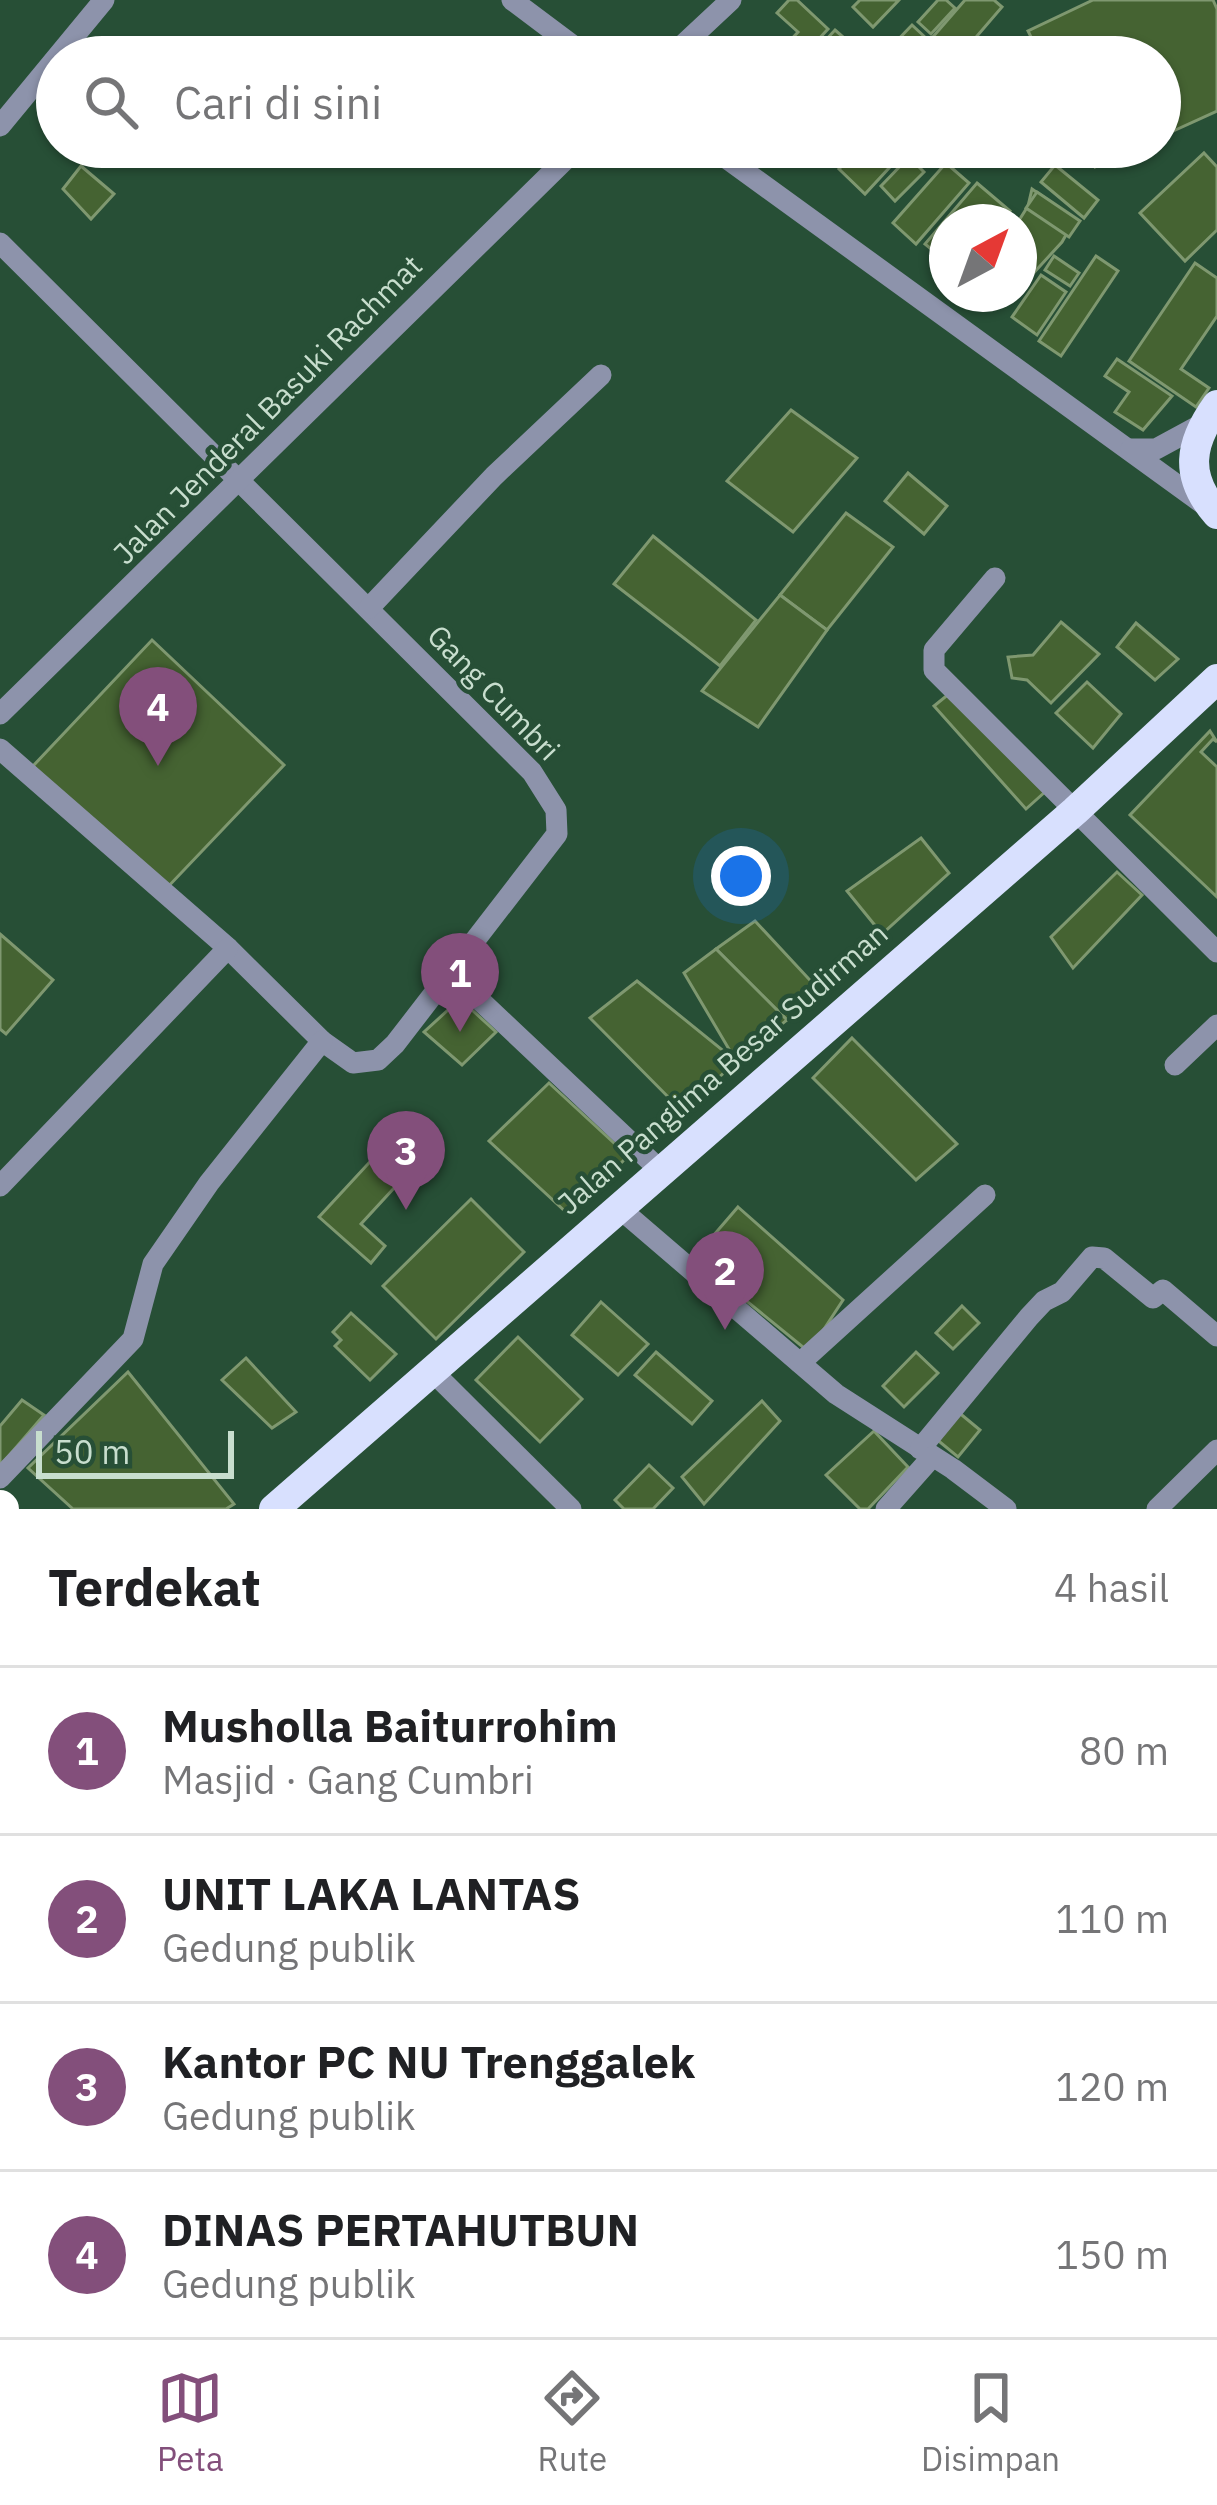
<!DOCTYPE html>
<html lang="id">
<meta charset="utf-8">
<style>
:root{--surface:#fff;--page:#f2f2f2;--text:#202124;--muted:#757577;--line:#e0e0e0;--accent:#834f7b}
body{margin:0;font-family:"IBM Plex Sans",sans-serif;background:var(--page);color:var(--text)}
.compass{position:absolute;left:929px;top:204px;width:108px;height:108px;border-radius:50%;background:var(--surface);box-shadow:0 3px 9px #0004;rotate:41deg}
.scale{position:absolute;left:36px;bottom:30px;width:198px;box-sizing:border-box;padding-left:12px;border:6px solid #c8dece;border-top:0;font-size:33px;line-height:42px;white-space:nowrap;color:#c8dece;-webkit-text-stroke:9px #274f36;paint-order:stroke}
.you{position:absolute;left:741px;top:876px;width:42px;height:42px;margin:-30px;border:9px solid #fff;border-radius:50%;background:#1a73e8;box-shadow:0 0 0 18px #1a73e833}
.badge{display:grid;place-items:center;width:78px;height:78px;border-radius:50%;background:var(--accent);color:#fff;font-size:39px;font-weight:700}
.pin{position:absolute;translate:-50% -99px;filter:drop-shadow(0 3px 6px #0008)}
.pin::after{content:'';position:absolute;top:63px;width:42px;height:36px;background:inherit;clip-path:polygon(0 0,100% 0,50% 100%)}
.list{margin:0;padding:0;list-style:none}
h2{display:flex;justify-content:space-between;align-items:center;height:156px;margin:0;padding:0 48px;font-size:51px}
h2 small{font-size:39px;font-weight:400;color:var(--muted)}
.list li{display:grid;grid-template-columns:78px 1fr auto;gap:36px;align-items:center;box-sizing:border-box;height:168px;padding:0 48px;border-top:3px solid var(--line)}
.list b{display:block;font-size:45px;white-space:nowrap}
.list p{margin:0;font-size:39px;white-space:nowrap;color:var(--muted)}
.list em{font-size:39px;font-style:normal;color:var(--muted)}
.icon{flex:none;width:66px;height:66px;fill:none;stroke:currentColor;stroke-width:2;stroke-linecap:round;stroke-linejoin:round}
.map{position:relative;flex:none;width:1217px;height:1509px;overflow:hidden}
.search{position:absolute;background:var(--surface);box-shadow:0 3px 9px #0004;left:36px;right:36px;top:36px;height:132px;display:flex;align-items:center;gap:30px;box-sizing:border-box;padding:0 42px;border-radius:66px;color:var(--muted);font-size:45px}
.sheet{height:828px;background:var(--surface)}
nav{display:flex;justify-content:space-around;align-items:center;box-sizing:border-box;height:168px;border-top:3px solid var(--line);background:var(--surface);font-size:33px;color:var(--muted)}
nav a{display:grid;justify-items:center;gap:6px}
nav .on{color:var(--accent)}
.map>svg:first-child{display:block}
.building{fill:#456332;stroke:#7f9870;stroke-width:3}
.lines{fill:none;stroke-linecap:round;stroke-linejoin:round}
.minor{stroke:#8d93ab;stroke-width:21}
.major{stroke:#d8e0fe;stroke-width:30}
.highway{stroke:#fff;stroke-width:36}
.labels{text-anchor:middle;stroke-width:9;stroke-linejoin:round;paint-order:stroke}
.street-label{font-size:30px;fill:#c8dece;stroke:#274f36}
</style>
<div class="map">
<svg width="1217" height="1509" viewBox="0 0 1217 1509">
<rect width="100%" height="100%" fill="#274f36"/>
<g class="building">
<polygon points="789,0 797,0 828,29 802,57 775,57 798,32 777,13"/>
<polygon points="860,0 899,0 873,27 853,7"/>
<polygon points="938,0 946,0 955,8 931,34 918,22"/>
<polygon points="965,0 994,0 1002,7 959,57 922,57 918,54"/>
<polygon points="1093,0 1213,0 1217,9 1217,111 1160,137 1160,57 1041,57 1028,31"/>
<polygon points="912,25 927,39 910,57 902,57 891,47"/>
<polygon points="835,30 850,43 837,57 810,57"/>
<polygon points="860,147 867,147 889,168 865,194 839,169"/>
<polygon points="1085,147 1138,147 1095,167"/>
<polygon points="1204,153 1217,167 1217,230 1185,261 1140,213"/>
<polygon points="909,157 924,172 895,201 881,186"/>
<polygon points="946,163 969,183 916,244 893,223"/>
<polygon points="1055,165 1098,200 1084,218 1041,182"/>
<polygon points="81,166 114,194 91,219 63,189"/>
<polygon points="977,183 1010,211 1001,222 947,222 947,262 925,244"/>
<polygon points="1032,189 1075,219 1062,242 1019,289 1018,222 1028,206"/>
<polygon points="1037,192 1080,221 1069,237 1026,208"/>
<polygon points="1054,256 1079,273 1070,286 1045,270"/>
<polygon points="1096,256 1118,271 1061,356 1039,341"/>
<polygon points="1195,263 1217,278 1217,316 1181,369 1209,388 1196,407 1129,361"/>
<polygon points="1041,275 1066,292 1037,335 1012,317"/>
<polygon points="1117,359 1172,396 1143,430 1115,412 1129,392 1105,376"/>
<polygon points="791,410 857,458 793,532 727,481"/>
<polygon points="908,473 947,506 924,534 885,501"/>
<polygon points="846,513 893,547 827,630 780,595"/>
<polygon points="653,536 756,620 720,666 614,584"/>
<polygon points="780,595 827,630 758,727 702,691"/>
<polygon points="1061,622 1099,654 1051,703 1027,680 1012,678 1008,657 1033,655"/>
<polygon points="1136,623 1178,659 1155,680 1117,647"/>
<polygon points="152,640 284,765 164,891 33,766"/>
<polygon points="1087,682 1121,714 1093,748 1056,713"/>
<polygon points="950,693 1046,791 1026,809 934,706"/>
<polygon points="1210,731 1217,742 1213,739 1201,752 1217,767 1217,897 1130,815"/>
<polygon points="921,838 949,873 882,934 847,891"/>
<polygon points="1117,872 1142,895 1073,968 1051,937"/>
<polygon points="755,921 821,992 787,1020 716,949"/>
<polygon points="0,934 53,980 6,1034 0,1029"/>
<polygon points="716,949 787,1020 736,1061 684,973"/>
<polygon points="637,981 736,1061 683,1112 590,1018"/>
<polygon points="460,999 496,1032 462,1065 424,1032"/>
<polygon points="852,1038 957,1144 916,1180 813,1078"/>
<polygon points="549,1083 628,1156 569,1215 489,1141"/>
<polygon points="391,1139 417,1163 361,1224 385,1246 371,1263 319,1217"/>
<polygon points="471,1199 524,1252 436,1339 383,1286"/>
<polygon points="738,1207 843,1300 809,1352 694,1258"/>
<polygon points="601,1302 648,1344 618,1375 572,1335"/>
<polygon points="962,1306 979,1323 953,1349 936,1333"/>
<polygon points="351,1313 396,1354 370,1380 335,1346 341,1340 333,1332"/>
<polygon points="518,1337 582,1399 540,1442 476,1380"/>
<polygon points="656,1352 712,1401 692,1424 635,1375"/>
<polygon points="916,1352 938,1373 904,1407 883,1386"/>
<polygon points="246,1358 296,1412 272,1428 222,1380"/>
<polygon points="128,1372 234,1504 226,1509 73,1509 28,1468"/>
<polygon points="22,1400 44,1415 0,1466 0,1426"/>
<polygon points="762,1401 780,1421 704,1504 682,1477"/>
<polygon points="957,1411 980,1430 958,1457 935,1438"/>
<polygon points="874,1431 908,1467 868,1509 860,1509 826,1475"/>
<polygon points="649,1465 673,1488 653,1509 624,1509 615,1500"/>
</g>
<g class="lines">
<g class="minor">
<polyline points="512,0 588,57"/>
<polyline points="670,57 731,0"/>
<polyline points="0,126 104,0"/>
<polyline points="711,147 1206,506"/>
<polyline points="0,243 532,772 556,810 557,834 395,1044 378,1060 353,1063 322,1041 228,948 0,749"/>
<polyline points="1131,449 1156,449 1204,423"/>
<polyline points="995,578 934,650 934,670 1217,952"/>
<polyline points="369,608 494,476 601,375"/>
<polyline points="0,714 578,147"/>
<polyline points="451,973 661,1171"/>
<polyline points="1175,1065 1217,1025"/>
<polyline points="0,1186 228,948"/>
<polyline points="618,1207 836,1394 953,1469 1006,1509"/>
<polyline points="800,1363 985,1195"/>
<polyline points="431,1370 571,1509"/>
<polyline points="920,1449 1029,1317 1044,1301 1062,1292 1092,1257 1104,1258 1153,1298 1163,1290 1217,1336"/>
<polyline points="0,1478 133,1339 153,1264 209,1183 322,1041"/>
<polyline points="886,1509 932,1457"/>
<polyline points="1157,1509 1217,1450"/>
</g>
<g class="major">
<path d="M 1217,405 C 1189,444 1184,476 1217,514"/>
<polyline points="274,1509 1075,811 1217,679"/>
</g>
<polyline class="highway" points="0,1508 1,1509"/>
</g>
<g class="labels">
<g class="street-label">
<text transform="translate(268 410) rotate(-45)" y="10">Jalan Jenderal Basuki Rachmat</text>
<text transform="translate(493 693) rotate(46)" y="10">Gang Cumbri</text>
<text transform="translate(723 1069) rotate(-41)" y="10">Jalan Panglima Besar Sudirman</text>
</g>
</g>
</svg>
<svg class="compass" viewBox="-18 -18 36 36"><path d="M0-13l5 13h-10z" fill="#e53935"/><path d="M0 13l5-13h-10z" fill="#757577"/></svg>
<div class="scale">50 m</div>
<div class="you"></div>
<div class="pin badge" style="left:460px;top:1032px">1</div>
<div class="pin badge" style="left:725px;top:1330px">2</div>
<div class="pin badge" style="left:406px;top:1210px">3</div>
<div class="pin badge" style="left:158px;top:766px">4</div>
<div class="search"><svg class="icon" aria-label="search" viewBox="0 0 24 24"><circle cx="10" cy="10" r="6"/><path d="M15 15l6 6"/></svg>Cari di sini</div>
</div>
<section class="sheet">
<h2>Terdekat<small>4 hasil</small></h2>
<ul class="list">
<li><span class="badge">1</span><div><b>Musholla Baiturrohim</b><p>Masjid · Gang Cumbri</p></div><em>80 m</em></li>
<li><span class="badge">2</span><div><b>UNIT LAKA LANTAS</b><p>Gedung publik</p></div><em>110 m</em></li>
<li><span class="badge">3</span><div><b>Kantor PC NU Trenggalek</b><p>Gedung publik</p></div><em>120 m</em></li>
<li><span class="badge">4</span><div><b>DINAS PERTAHUTBUN</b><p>Gedung publik</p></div><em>150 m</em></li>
</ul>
</section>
<nav>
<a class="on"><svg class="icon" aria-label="map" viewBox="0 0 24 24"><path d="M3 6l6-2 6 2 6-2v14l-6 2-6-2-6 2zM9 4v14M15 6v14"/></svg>Peta</a>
<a><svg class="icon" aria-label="directions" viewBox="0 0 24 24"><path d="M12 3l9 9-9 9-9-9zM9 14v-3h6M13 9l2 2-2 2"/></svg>Rute</a>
<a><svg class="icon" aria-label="saved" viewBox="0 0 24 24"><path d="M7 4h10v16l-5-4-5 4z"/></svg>Disimpan</a>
</nav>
